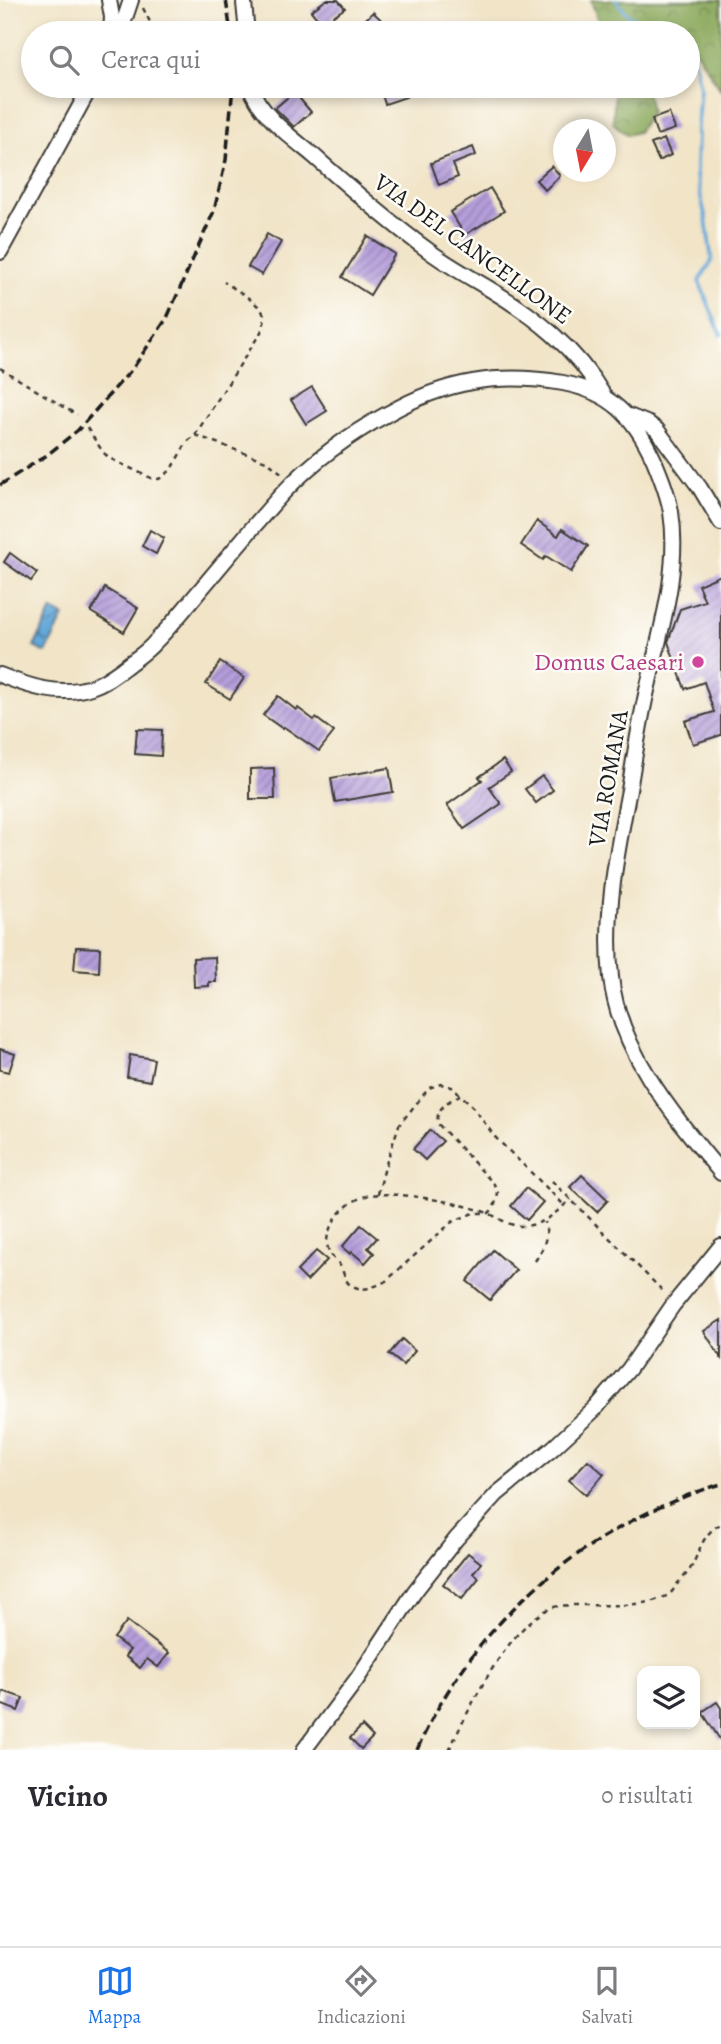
<!DOCTYPE html>
<html lang="it">
<style>
:root{--surface:#fff;--page:#f2f2f3;--text:#2b2b33;--muted:#7c7c81;--line:#e1e1e2;--accent:#1a73e8}
body{margin:0;font-family:Alegreya,serif;background:var(--page);color:var(--text)}
.controls{position:absolute;right:21px;bottom:21px;display:grid;overflow:hidden;border-radius:14px;box-shadow:0 4px 10px #0003}
.controls button{width:63px;height:63px;display:grid;place-items:center;padding:0;border:0;border-bottom:2px solid var(--line);background:var(--surface);color:var(--text);font:35px sans-serif}
.compass{position:absolute;left:553px;top:119px;width:63px;height:63px;border-radius:50%;background:var(--surface);box-shadow:0 4px 10px #0003;rotate:190deg}
.list{margin:0;padding:0;list-style:none}
h2{display:flex;justify-content:space-between;align-items:center;height:91px;margin:0;padding:0 28px;font-size:30px}
h2 small{font-size:23px;font-weight:400;color:var(--muted)}
.icon{flex:none;width:38px;height:38px;fill:none;stroke:currentColor;stroke-width:2;stroke-linecap:round;stroke-linejoin:round}
.map{position:relative;flex:none;width:721px;height:1750px;overflow:hidden}
.search{position:absolute;background:var(--surface);box-shadow:0 4px 10px #0003;left:21px;right:21px;top:21px;height:77px;display:flex;align-items:center;gap:18px;box-sizing:border-box;padding:0 24px;border-radius:38px;color:var(--muted);font-size:26px}
.sheet{height:196px;background:var(--surface)}
nav{display:flex;justify-content:space-around;align-items:center;box-sizing:border-box;height:98px;border-top:2px solid var(--line);background:var(--surface);font-size:19px;color:var(--muted)}
nav a{display:grid;justify-items:center;gap:4px}
nav .on{color:var(--accent)}
.map>svg:first-child{display:block}
.forest{fill:url(#forest-crowns);stroke:#52623b;stroke-width:2}
.water{fill:url(#water-waves);stroke:#40627a;stroke-width:2}
.lines{fill:none;stroke-linecap:round;stroke-linejoin:round}
.stream{stroke:#64a8d9;stroke-width:3.5}
.building{fill:url(#building-hatch)}
.minor-casing{stroke:#3c3a36;stroke-width:18}
.path{stroke:#3c3a36;stroke-width:2.5;stroke-dasharray:5 5;stroke-linecap:butt}
.minor{stroke:#fff;stroke-width:14}
.rail{stroke:#1c1c1c;stroke-width:3.5;stroke-dasharray:10 5;stroke-linecap:butt}
.hotel-dot{fill:#d1479c;stroke:#fdfcf7;stroke-width:2.5}
.labels{text-anchor:middle;stroke-width:5;stroke-linejoin:round;paint-order:stroke}
.street-label{font-size:24px;fill:#1c1c1c;stroke:#fdfcf7}
.hotel-label{font-size:24px;fill:#b23c85;stroke:#fdfcf7;text-anchor:end}
</style>
<div class="map">
<svg width="721" height="1750" viewBox="0 0 721 1750">
<defs>
<pattern id="forest-crowns" width="20" height="18" patternUnits="userSpaceOnUse" patternTransform="scale(1.75)"><rect width="20" height="18" fill="#89a75a"/><path d="M2 6a3 3 0 1 1 6 0M12 15a3 3 0 1 1 6 0" fill="none" stroke="#6f874a"/></pattern>
<pattern id="water-waves" width="16" height="10" patternUnits="userSpaceOnUse" patternTransform="scale(1.75)"><rect width="16" height="10" fill="#64a8d9"/><path d="M0 5q4-4 8 0t8 0" fill="none" stroke="#5288af"/></pattern>
<pattern id="building-hatch" width="6" height="6" patternUnits="userSpaceOnUse" patternTransform="scale(1.75)"><rect width="6" height="6" fill="#b59edb"/><path d="M-1 1l2-2M0 6l6-6M5 7l2-2" fill="none" stroke="#9280b1"/></pattern>
</defs>
<rect width="100%" height="100%" fill="#fdfcf7"/>
<filter id="ink" filterUnits="userSpaceOnUse"><feTurbulence type="fractalNoise" baseFrequency=".0143" numOctaves="2"/><feDisplacementMap in="SourceGraphic" scale="14" xChannelSelector="R" yChannelSelector="G"/><feConvolveMatrix kernelMatrix="1 2 1 2 8 2 1 2 1" color-interpolation-filters="sRGB"/></filter>
<filter id="wash" filterUnits="userSpaceOnUse"><feTurbulence type="fractalNoise" baseFrequency=".00686" numOctaves="4" result="noise"/><feDisplacementMap in="SourceGraphic" scale="28" xChannelSelector="R" yChannelSelector="G"/><feGaussianBlur stdDeviation="1.57" result="paint"/><feColorMatrix in="noise" values="0 0 0 0 0 0 0 0 0 0 0 0 0 0 0 0 0 1.4 0 .05"/><feComposite in="paint" operator="in"/></filter>
<g filter="url(#wash)">
<rect width="100%" height="100%" fill="#f1e4c7"/>
<g class="forest">
<polygon points="591,0 721,0 721,90 688,39 688,33 683,33 664,25 646,33 602,33"/>
<polygon points="615,86 646,86 651,112 638,132 627,135 613,123"/>
</g>
<polygon class="water" points="52,610 64,616 46,653 34,647"/>
<g class="lines">
<g class="stream">
<path d="M 616,0 C 625,16 647,27 664,33"/>
<polyline points="688,42 690,43 700,87 697,127 696,176 706,219 712,261 699,281 721,335"/>
</g>
</g>
<g id="blocks">
<g class="building">
<polygon points="326,0 338,0 345,8 332,17 347,33 329,33 311,11"/>
<polygon points="373,12 395,33 352,33"/>
<polygon points="379,86 402,86 406,97 385,104"/>
<polygon points="294,92 311,112 294,127 275,108"/>
<polygon points="669,113 675,129 657,135 652,119"/>
<polygon points="664,139 671,155 659,161 651,144"/>
<polygon points="473,147 476,155 453,164 458,177 439,185 431,163"/>
<polygon points="552,166 560,176 545,190 536,180"/>
<polygon points="490,188 504,211 465,235 450,212"/>
<polygon points="267,234 281,242 262,275 248,267"/>
<polygon points="367,236 395,254 370,295 342,277"/>
<polygon points="312,387 327,411 306,424 291,400"/>
<polygon points="537,521 558,536 562,529 588,546 571,572 546,556 543,560 521,545"/>
<polygon points="150,530 164,538 156,554 142,546"/>
<polygon points="10,553 37,573 31,581 4,562"/>
<polygon points="721,575 721,735 693,744 685,721 714,712 704,682 685,689 668,642 680,609 705,601 698,585"/>
<polygon points="105,588 138,608 124,632 91,612"/>
<polygon points="220,662 244,678 230,699 206,684"/>
<polygon points="278,696 296,710 298,708 314,720 316,718 334,732 319,751 284,727 283,729 263,715"/>
<polygon points="137,729 162,730 161,756 135,754"/>
<polygon points="503,760 511,772 489,787 501,804 464,829 447,805 482,780 479,777"/>
<polygon points="274,768 275,799 250,799 250,769"/>
<polygon points="389,768 393,792 335,802 331,778"/>
<polygon points="542,776 553,790 536,803 525,789"/>
<polygon points="76,947 100,948 99,972 74,970"/>
<polygon points="215,957 216,982 209,982 209,986 194,987 193,958"/>
<polygon points="0,1049 15,1054 9,1072 0,1070"/>
<polygon points="130,1055 154,1059 150,1081 127,1077"/>
<polygon points="430,1130 443,1141 425,1160 413,1149"/>
<polygon points="582,1175 608,1200 597,1212 570,1187"/>
<polygon points="526,1188 543,1202 527,1220 511,1206"/>
<polygon points="361,1225 377,1238 368,1248 374,1253 365,1263 352,1252 350,1254 342,1247"/>
<polygon points="493,1250 516,1270 490,1300 467,1281"/>
<polygon points="316,1251 327,1260 307,1281 297,1271"/>
<polygon points="721,1320 721,1358 704,1331"/>
<polygon points="402,1339 415,1351 403,1365 389,1354"/>
<polygon points="588,1460 604,1474 586,1495 569,1480"/>
<polygon points="468,1553 481,1563 473,1573 479,1578 462,1599 443,1584"/>
<polygon points="127,1621 169,1653 158,1667 147,1659 140,1668 125,1656 130,1650 114,1638"/>
<polygon points="3,1691 23,1698 18,1711 0,1704"/>
<polygon points="717,1702 721,1708 721,1741 702,1712"/>
<polygon points="362,1726 373,1737 361,1749 350,1738"/>
</g>
</g>
</g>
<g filter="url(#ink)">
<use href="#blocks" fill-opacity="0" stroke="#3c3a36" stroke-width="2"/>
<g class="lines">
<defs>
<g id="minor">
<polyline points="109,0 112,17 111,33"/>
<polyline points="244,3 247,33"/>
<polyline points="120,33 131,0"/>
<path d="M 250,86 C 260,115 291,137 314,156 C 351,189 389,222 429,251 C 448,265 468,276 488,288 C 535,316 576,348 604,396"/>
<polyline points="0,252 91,86"/>
<polyline points="629,416 649,424 657,430 700,488 721,523"/>
<path d="M 0,675 C 30,687 60,697 91,687 C 104,683 114,675 125,667 C 135,659 147,652 155,642 C 170,627 183,611 196,595 C 225,561 253,526 283,493 C 313,461 350,434 389,413 C 445,381 499,372 563,383 C 611,392 634,416 654,460 C 661,477 668,494 671,512 C 680,569 661,628 649,682 C 640,718 635,755 629,790 C 617,852 604,914 611,977 C 619,1052 675,1117 721,1173"/>
<polyline points="304,1750 357,1679 415,1591 456,1539 497,1494 553,1448 595,1409 629,1369 673,1305 721,1246"/>
</g>
</defs>
<use href="#minor" class="minor-casing"/>
<g class="path">
<polyline points="143,8 150,22 162,33"/>
<polyline points="0,368 77,415"/>
<polyline points="87,428 103,452 109,458 151,478 159,479 170,471 187,442 195,435 266,461 283,474"/>
<path d="M 195,435 L 261,332 C 263,326 266,321 264,315 C 260,303 235,289 224,282"/>
<path d="M 460,1095 C 448,1101 433,1110 439,1125 L 494,1184 L 498,1193 L 494,1208 L 489,1213 L 473,1213 L 452,1222 L 386,1281 C 373,1288 361,1293 348,1283 C 344,1277 343,1270 339,1264 C 337,1261 334,1259 332,1256 C 322,1243 329,1228 337,1216 C 343,1208 354,1200 363,1197 C 385,1188 462,1203 485,1212 C 499,1217 508,1227 525,1226 C 545,1224 557,1212 571,1199"/>
<polyline points="552,1181 665,1293"/>
<polyline points="378,1194 385,1167 399,1125 429,1088 441,1084 455,1088 460,1095 470,1103 495,1137 564,1205"/>
<path d="M 535,1261 C 543,1249 549,1237 545,1222"/>
<path d="M 449,1750 C 470,1708 506,1628 551,1608 C 559,1605 569,1605 578,1605 C 602,1605 647,1608 668,1595 C 672,1593 675,1587 678,1583 C 683,1578 688,1573 692,1566 C 700,1550 703,1533 721,1524"/>
</g>
<use href="#minor" class="minor"/>
<g class="rail">
<polyline points="226,0 231,33"/>
<polyline points="0,485 47,455 78,430 133,368 167,318 214,211 226,160 233,86"/>
<path d="M 417,1750 C 474,1620 587,1525 721,1484"/>
</g>
</g>
</g>
<circle class="hotel-dot" cx="698" cy="662" r="7"/>
<g class="labels">
<g class="street-label">
<text transform="translate(473 249) rotate(36)" y="8">VIA DEL CANCELLONE</text>
<text transform="translate(608 778) rotate(-80)" y="8">VIA ROMANA</text>
</g>
<g class="hotel-label">
<text x="684" y="670">Domus Caesari</text>
</g>
</g>
</svg>
<div class="controls">
<button><svg class="icon" aria-label="layers" viewBox="0 0 24 24"><path d="M12 4l9 5-9 5-9-5zM3 14l9 5 9-5"/></svg></button>
</div>
<svg class="compass" viewBox="-18 -18 36 36"><path d="M0-13l5 13h-10z" fill="#e53935"/><path d="M0 13l5-13h-10z" fill="#7c7c81"/></svg>
<div class="search"><svg class="icon" aria-label="search" viewBox="0 0 24 24"><circle cx="10" cy="10" r="6"/><path d="M15 15l6 6"/></svg>Cerca qui</div>
</div>
<section class="sheet">
<h2>Vicino<small>0 risultati</small></h2>
<ul class="list">
</ul>
</section>
<nav>
<a class="on"><svg class="icon" aria-label="map" viewBox="0 0 24 24"><path d="M3 6l6-2 6 2 6-2v14l-6 2-6-2-6 2zM9 4v14M15 6v14"/></svg>Mappa</a>
<a><svg class="icon" aria-label="directions" viewBox="0 0 24 24"><path d="M12 3l9 9-9 9-9-9zM9 14v-3h6M13 9l2 2-2 2"/></svg>Indicazioni</a>
<a><svg class="icon" aria-label="saved" viewBox="0 0 24 24"><path d="M7 4h10v16l-5-4-5 4z"/></svg>Salvati</a>
</nav>
